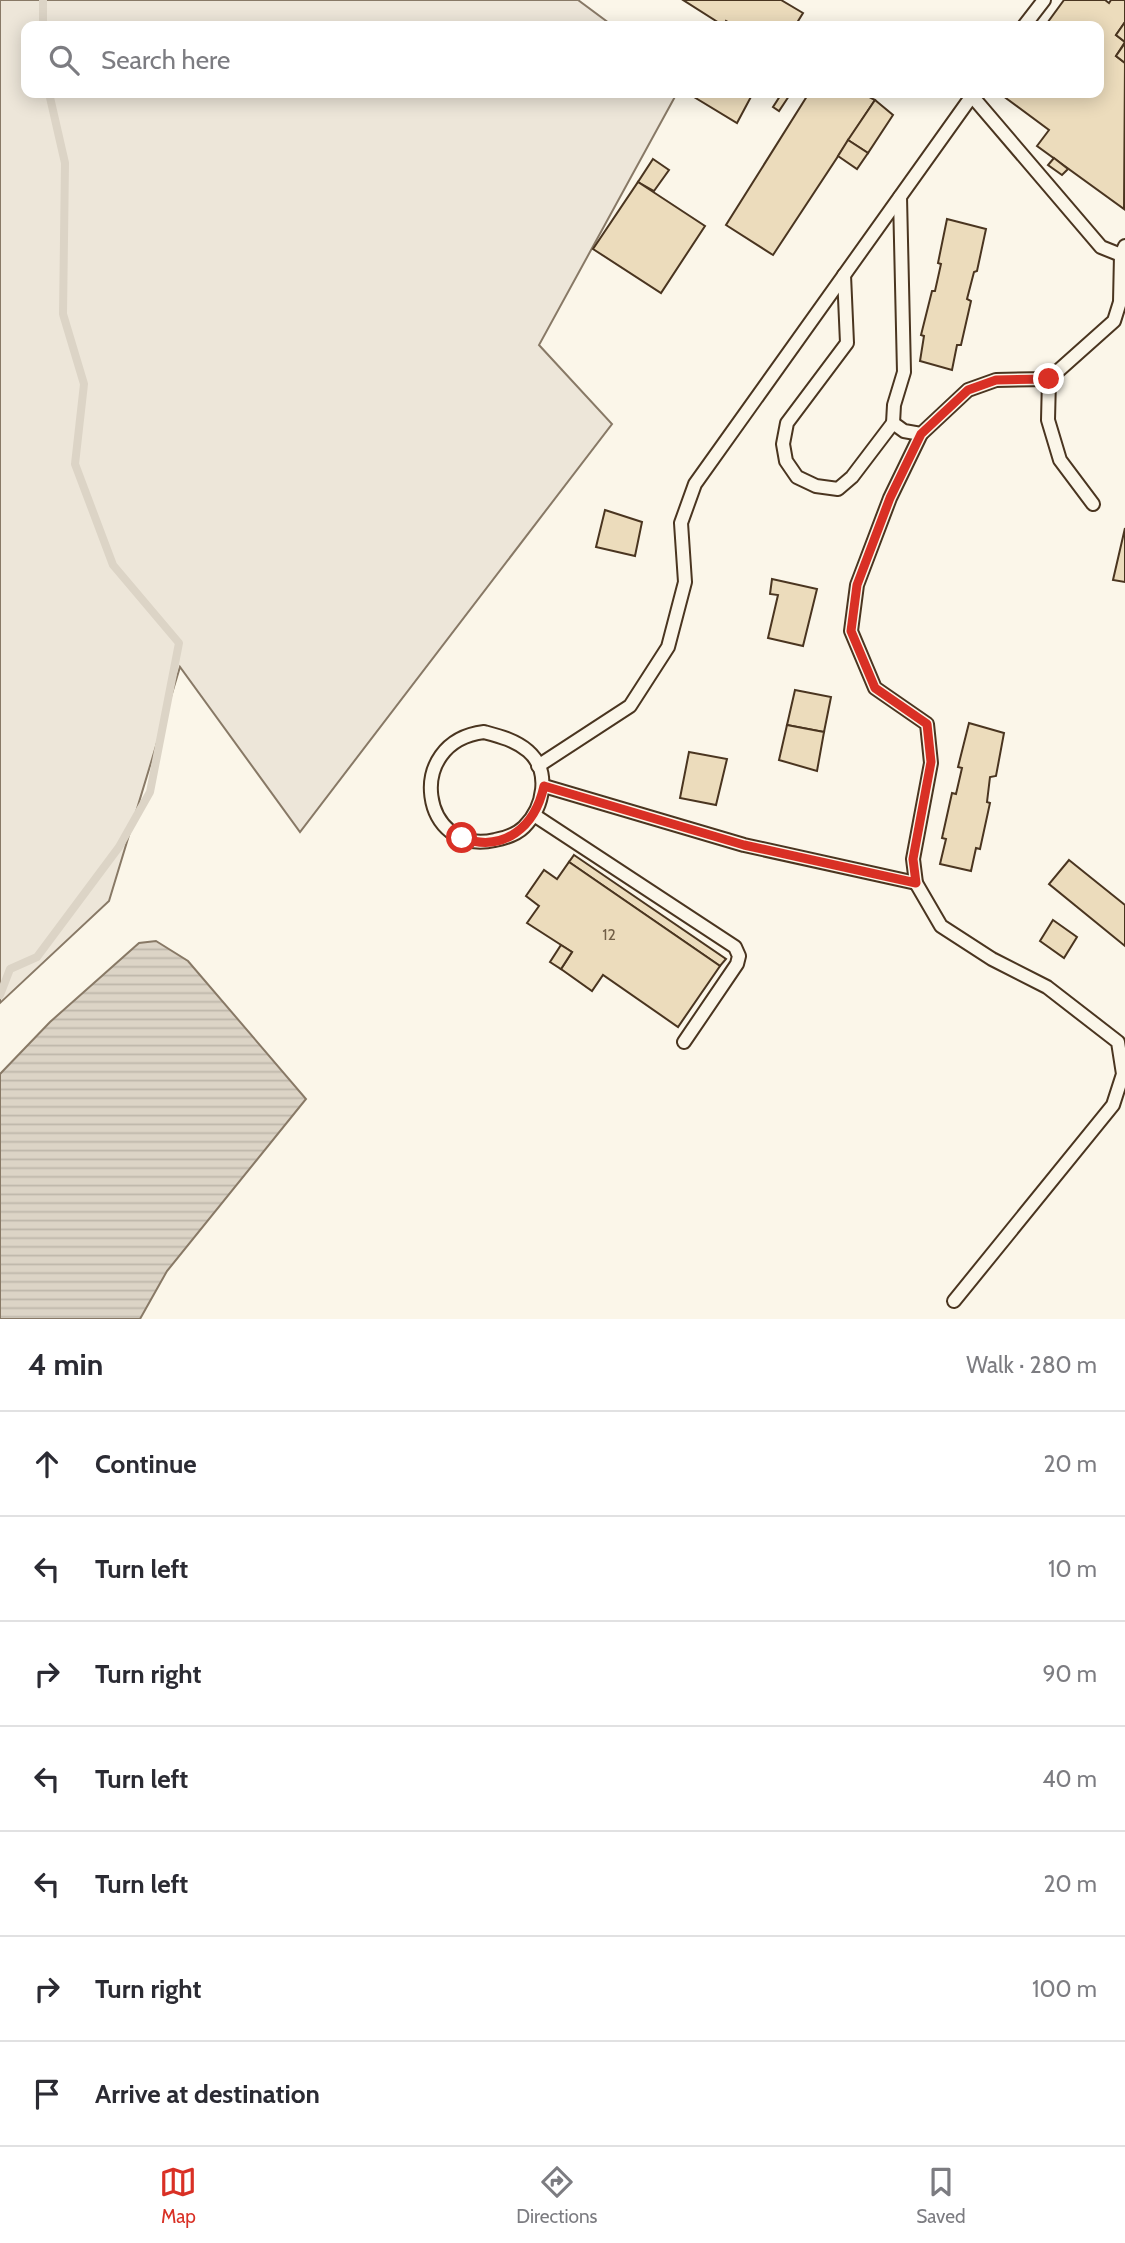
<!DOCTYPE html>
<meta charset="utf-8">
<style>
:root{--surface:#fff;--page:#f7f7f7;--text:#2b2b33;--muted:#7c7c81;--line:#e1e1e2;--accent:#d93025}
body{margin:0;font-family:Cabin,sans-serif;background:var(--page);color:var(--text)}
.stop{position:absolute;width:21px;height:21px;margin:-16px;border:5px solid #d93025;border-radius:50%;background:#fff}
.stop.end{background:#d93025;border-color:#fff;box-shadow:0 2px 7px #0008}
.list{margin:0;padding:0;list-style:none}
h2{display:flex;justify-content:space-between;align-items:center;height:91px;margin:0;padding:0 28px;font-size:30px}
h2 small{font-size:23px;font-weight:400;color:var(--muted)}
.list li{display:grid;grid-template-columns:46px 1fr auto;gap:21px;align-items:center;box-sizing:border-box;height:105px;padding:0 28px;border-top:2px solid var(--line)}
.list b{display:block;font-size:26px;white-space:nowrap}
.list em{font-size:23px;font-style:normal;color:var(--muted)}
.icon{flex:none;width:38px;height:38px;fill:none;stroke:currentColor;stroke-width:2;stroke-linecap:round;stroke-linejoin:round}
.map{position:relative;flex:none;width:1125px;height:1319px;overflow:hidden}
.search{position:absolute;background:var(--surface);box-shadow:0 4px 18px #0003;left:21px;right:21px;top:21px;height:77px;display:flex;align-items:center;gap:18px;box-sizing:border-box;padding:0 24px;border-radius:14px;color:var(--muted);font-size:26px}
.sheet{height:826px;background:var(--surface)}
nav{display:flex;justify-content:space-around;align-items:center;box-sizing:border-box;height:98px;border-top:2px solid var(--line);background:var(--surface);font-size:19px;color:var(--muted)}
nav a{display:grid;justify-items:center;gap:4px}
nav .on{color:var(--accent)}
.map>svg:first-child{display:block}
.green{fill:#ede6d9;stroke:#887966;stroke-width:2}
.water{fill:url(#water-rules);stroke:#887966;stroke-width:2}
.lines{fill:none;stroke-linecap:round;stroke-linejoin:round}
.stream{stroke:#dcd4c6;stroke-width:8}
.building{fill:#ecdcbc;stroke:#4a3520;stroke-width:2}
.service-casing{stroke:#4a3520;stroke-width:16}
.service{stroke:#fbf6e9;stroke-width:12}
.route{stroke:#d93025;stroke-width:9}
.labels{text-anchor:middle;stroke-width:5;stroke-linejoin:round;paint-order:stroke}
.number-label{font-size:16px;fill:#725f47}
</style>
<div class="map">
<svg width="1125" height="1319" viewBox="0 0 1125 1319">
<defs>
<pattern id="water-rules" width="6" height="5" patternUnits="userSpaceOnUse" patternTransform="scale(1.75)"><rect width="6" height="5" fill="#dcd4c6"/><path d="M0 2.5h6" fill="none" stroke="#beb7aa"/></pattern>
</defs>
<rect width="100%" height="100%" fill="#fbf6e9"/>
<polygon class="green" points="0,0 578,0 613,26 26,26 26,93 677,93 539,345 612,424 300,832 180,667 109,901 0,1003"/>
<polygon class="water" points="156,941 188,961 306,1099 167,1271 140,1319 0,1319 0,1074 50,1022 139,943"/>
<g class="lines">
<g class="stream">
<polyline points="43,26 43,0"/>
<polyline points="0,995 10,969 37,957 119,847 150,792 179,643 113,565 75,464 84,384 63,314 65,163 49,93"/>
</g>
</g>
<g class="building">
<polygon points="683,0 781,0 803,13 795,26 735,26 726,21 724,26"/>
<polygon points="1064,0 1105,0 1109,3 1111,0 1125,0 1125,22 1116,35 1125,42 1116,56 1125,63 1124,209 1037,146 1049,130 999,93 1099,93 1099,26 1045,26"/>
<polygon points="1125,22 1125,42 1116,35"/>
<polygon points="1125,43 1125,63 1116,56"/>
<polygon points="697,93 753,93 737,123 694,97"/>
<polygon points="782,93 789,96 779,111 773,107"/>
<polygon points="809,93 862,93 875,100 773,255 726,225"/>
<polygon points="875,100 893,115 868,153 848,140"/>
<polygon points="848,140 868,153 857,169 838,156"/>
<polygon points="1054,158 1068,169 1062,175 1048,165"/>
<polygon points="653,159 669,170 654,191 638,182"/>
<polygon points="638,182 705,226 661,293 593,249"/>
<polygon points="947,219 986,229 977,271 974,272 967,299 971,301 961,345 957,345 952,370 920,361 924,336 921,335 932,291 935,291 941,264 938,263"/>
<polygon points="605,510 642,522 635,556 596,547"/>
<polygon points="1125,528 1125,582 1113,580"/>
<polygon points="772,579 817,589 803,646 768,638 778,595 770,594"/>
<polygon points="795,690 831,697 824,732 787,725"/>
<polygon points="969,723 1004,733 996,776 990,777 987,802 990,803 980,849 976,848 971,871 940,864 946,839 942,838 952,793 956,794 962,768 958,767"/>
<polygon points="787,725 824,732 817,771 779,760"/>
<polygon points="689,752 727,759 716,805 680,798"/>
<polygon points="574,855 726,959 720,966 569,862"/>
<polygon points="1069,860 1125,905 1125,946 1049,884"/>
<polygon points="569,862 720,966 678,1027 603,975 592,991 561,969 572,952 527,923 539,906 526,896 544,870 557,879"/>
<polygon points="1053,920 1077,937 1064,958 1040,941"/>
<polygon points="561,945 572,952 561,969 550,962"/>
</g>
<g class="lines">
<defs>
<g id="service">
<polyline points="1024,26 1044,0"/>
<polyline points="972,96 1101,247 1121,255"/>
<polyline points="900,197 904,372 894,405 893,423 904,431 921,434 968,390 996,380 1049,379"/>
<polyline points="844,275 847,343 787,423 783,444 786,461 797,477 816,486 838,489 852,477 893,423"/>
<polyline points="921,434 890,498 857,585 851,631 875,688 927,724 931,763 913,859 916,883 941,926 992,959 1047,987 1118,1042 1123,1074 1113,1105 954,1301"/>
<polyline points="1093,504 1060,460 1048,420 1049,379 1114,321 1120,302 1121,255 1125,246"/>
<path d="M 484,732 C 499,736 515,740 528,751 C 551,771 544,807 524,827 C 517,834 505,838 495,840 C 421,857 403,742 484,732 Z"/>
<polyline points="538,766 630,706 668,647 685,582 681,523 695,484 974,93"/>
<polyline points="544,786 744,845 916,883"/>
<polyline points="534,815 735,947 739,956 737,964 684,1042"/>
</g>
</defs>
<use href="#service" class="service-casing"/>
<use href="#service" class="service"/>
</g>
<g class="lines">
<path class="route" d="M 462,838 C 504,853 535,827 544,786 L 744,845 L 916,883 L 913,859 L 931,762 L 927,724 L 875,688 L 851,631 L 857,585 L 890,498 L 921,434 L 968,390 L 996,380 L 1049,379"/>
</g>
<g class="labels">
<g class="number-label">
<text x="609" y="940">12</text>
</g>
</g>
</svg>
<div class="stop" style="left:462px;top:838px"></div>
<div class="stop end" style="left:1049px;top:379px"></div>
<div class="search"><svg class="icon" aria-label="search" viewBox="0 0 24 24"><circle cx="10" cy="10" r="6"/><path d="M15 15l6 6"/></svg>Search here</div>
</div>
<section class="sheet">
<h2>4 min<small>Walk · 280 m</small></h2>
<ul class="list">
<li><svg class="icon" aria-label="ahead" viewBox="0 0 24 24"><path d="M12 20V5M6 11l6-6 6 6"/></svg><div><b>Continue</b></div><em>20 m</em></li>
<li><svg class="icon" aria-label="left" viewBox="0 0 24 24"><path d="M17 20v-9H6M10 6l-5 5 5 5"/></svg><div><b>Turn left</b></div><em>10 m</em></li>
<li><svg class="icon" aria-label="right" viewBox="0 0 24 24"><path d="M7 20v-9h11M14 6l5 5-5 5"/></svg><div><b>Turn right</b></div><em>90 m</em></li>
<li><svg class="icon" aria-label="left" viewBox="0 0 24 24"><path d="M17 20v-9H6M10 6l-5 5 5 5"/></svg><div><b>Turn left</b></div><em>40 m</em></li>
<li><svg class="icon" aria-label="left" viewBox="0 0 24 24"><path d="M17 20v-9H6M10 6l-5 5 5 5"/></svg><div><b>Turn left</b></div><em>20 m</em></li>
<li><svg class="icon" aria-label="right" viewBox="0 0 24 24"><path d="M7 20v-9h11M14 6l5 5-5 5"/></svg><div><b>Turn right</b></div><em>100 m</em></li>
<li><svg class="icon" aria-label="arrive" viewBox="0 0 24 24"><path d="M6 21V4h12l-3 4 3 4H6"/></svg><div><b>Arrive at destination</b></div></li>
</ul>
</section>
<nav>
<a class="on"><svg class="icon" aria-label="map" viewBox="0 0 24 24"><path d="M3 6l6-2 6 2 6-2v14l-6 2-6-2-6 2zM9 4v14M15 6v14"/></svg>Map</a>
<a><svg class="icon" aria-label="directions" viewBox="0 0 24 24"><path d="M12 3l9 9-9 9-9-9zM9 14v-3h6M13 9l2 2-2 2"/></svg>Directions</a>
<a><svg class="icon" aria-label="saved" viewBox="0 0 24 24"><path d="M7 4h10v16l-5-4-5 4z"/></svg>Saved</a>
</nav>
